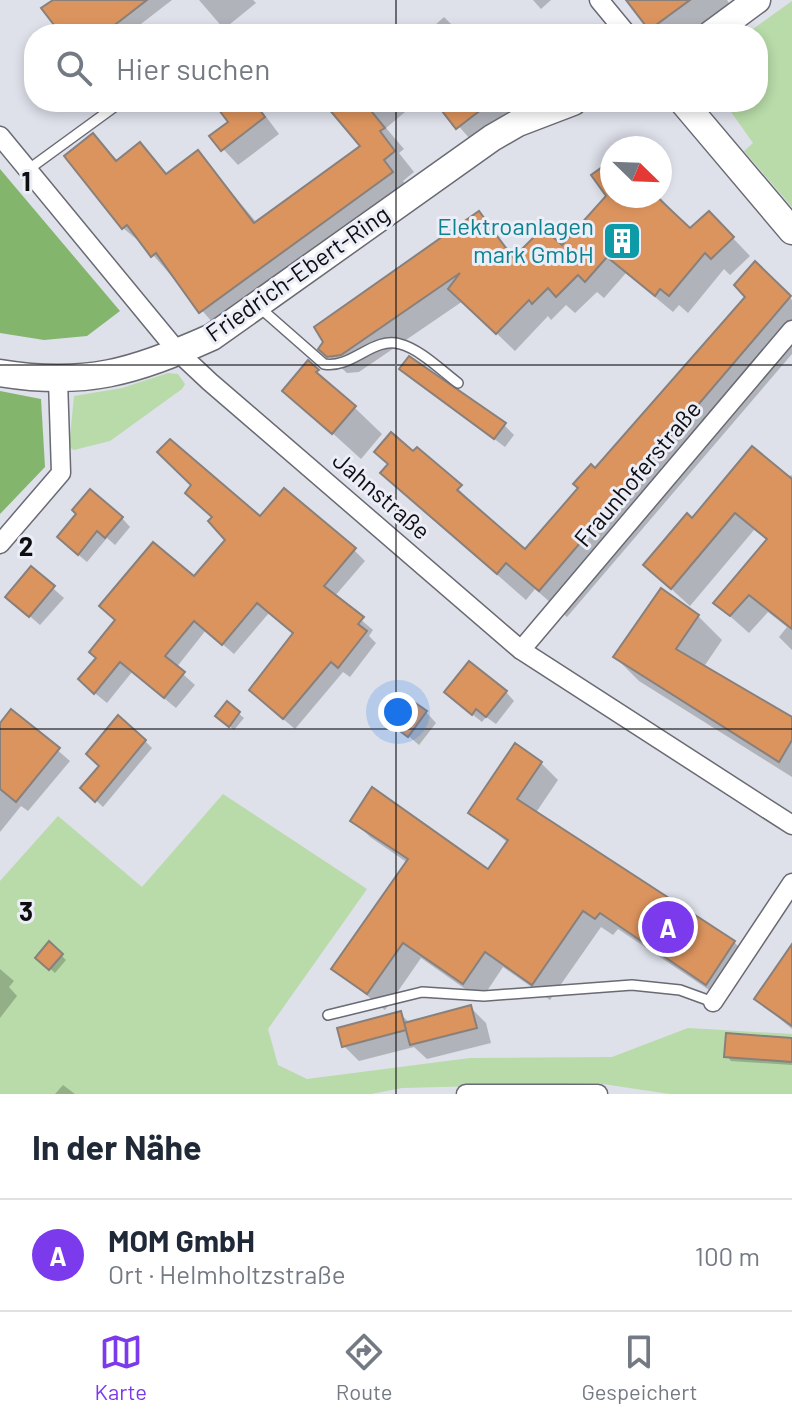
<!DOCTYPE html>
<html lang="de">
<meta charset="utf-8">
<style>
:root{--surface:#fff;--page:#f2f2f3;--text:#1f2937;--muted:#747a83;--line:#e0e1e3;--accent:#7c3aed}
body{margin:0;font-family:Barlow,sans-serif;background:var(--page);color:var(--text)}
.compass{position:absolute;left:600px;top:136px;width:72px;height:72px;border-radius:50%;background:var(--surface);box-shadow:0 4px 12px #0003;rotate:113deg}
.you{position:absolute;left:398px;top:712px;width:28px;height:28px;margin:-20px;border:6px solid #fff;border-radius:50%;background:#1a73e8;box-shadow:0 0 0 12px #1a73e833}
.badge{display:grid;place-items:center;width:52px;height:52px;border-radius:50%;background:var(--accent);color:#fff;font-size:26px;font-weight:700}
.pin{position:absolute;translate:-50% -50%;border:4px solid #fff;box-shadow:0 2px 8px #0006}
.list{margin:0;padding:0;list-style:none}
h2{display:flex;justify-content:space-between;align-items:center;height:104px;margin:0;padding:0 32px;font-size:34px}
h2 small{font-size:26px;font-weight:400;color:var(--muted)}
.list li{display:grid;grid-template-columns:52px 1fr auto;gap:24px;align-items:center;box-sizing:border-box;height:112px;padding:0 32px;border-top:2px solid var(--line)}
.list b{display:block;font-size:30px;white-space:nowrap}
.list p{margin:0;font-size:26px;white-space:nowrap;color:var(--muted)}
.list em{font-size:26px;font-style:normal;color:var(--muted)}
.icon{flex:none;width:44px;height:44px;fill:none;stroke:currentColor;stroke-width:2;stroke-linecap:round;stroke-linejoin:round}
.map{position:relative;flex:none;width:792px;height:1094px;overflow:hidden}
.search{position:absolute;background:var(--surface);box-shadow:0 4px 12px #0003;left:24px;right:24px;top:24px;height:88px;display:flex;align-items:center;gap:20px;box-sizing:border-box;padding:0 28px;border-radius:32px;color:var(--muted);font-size:30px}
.sheet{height:216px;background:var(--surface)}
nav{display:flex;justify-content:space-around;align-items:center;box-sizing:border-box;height:112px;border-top:2px solid var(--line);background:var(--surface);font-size:22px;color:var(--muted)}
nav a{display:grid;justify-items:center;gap:4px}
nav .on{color:var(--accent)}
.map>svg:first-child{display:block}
.green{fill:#b8dba9}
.forest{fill:#84b56d}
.shadow{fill:#0003}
.building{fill:#dc945e;stroke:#89807b;stroke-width:2}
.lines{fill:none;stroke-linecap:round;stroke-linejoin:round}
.lane-casing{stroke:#696a73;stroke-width:12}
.street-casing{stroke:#696a73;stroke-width:21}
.secondary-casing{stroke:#696a73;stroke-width:29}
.lane{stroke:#fff;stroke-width:9}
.street{stroke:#fff;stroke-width:18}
.secondary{stroke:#fff;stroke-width:26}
.grid{fill:none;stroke:#0e0e11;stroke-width:2;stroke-opacity:0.55}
.labels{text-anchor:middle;stroke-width:6;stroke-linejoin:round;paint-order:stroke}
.culture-label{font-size:24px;fill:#0d838f;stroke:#ebedf7;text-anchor:end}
.street-label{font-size:24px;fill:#0e0e11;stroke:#ebedf7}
.grid-label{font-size:26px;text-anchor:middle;font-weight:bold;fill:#0e0e11;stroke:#ebedf7;stroke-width:6;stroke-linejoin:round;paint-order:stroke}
</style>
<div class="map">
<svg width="792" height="1094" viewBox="0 0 792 1094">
<rect width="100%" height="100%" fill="#dee0ea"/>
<g class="green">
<polygon points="792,1 792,207 744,151 753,143 724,102 758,102 758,34 746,34"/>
<polygon points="168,373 178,374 185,384 182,389 110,441 74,450 69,447 74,396 122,388"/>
<polygon points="223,794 367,889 268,1029 278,1065 307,1079 470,1058 612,1057 688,1028 792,1034 792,1094 670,1094 596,1083 402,1088 371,1094 0,1094 0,881 58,816 142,887"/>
</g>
<g class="forest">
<polygon points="0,169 120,311 87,336 44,340 0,333"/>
<polygon points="0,391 41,399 45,467 0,514"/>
</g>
<g class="shadow">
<polygon points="56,0 172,0 128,34 64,34"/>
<polygon points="199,0 253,0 256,3 224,29"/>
<polygon points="533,0 551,0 541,9"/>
<polygon points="628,0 727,0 731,6 693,34 656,34"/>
<polygon points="444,17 461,34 425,34"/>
<polygon points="216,102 255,102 279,134 238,165 212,137 231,122"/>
<polygon points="331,102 417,102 386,128 404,149 399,153 414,172 403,181 412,194 221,332 146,247 123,228 93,135 118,161 140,145 168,175 197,152 257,223 363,147"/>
<polygon points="425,102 509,102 520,116 478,148 440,105 433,110"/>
<polygon points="612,162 612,196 659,196 690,231 709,213 750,256 730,275 724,269 688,313 679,305 673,312 626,273 604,298 597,292 575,313 566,305 551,320 548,316 515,351 463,301 359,372 347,373 321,349 479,213 516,258 563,248 607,194"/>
<polygon points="755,264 792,300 792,354 567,617 535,589 526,600 382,473 417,450 525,552 748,297"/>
<polygon points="308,363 382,434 361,459 285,390"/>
<polygon points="401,369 504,425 514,435 505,447"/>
<polygon points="792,475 792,650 779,637 787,627 768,612 749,633 715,603 768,541 754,530 690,606 645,565 693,521"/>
<polygon points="122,518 130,527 115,545 107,538 87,562 68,546"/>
<polygon points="260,519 354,550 365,561 334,597 373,630 369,636 376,643 350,677 343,672 295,729 262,701 294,634 269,613 234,654 206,630 176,668 195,685 176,708 132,672 107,703 91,690 194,579"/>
<polygon points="31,569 64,598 40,625 18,606"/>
<polygon points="698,616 722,640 703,668 792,719 792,777 639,681 615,657"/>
<polygon points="506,692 514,701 496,724 486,717 482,722 455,701"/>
<polygon points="227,704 244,718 234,730 222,720"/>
<polygon points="12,711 70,761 28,811 21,806 0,832 0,726"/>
<polygon points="426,712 436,723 419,745 392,722"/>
<polygon points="145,741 152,748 103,807 83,788"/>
<polygon points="541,763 558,780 535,814 734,942 751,959 724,1000 618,929 613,935 601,927 550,1000 503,967 481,1000 421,958 385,1010 334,969 408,863 370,837 353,820 489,872 508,843 471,812"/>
<polygon points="50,944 66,960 55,973 38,958"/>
<polygon points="792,947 792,1029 756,999"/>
<polygon points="0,969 14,981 9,987 17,996 0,1018"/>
<polygon points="470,1007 486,1023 491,1043 427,1059 414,1047 359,1061 344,1046 400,1014 410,1023"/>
<polygon points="792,1041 792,1065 731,1061 727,1056"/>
<polygon points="63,1085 75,1094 55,1094"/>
</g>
<g class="building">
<polygon points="53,0 147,0 103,34 61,34 41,8"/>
<polygon points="626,0 690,0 649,30"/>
<polygon points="213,102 254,102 265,117 221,151 209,136 228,122"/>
<polygon points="323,102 364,102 385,128 380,131 395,151 384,160 393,172 199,313 156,253 151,257 127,225 122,229 64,156 93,133 116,161 140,142 166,174 198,150 254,223 360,146"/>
<polygon points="435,102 491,102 456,129"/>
<polygon points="612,160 612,196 656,196 690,228 709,211 734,237 711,259 705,253 669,296 660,289 655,296 607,257 585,282 578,275 556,297 548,288 532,304 529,300 496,334 448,289 460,273 341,355 327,357 318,349 323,342 314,327 479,211 513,258 543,228 562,245 606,196 591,175"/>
<polygon points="755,261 791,296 539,591 506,563 497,574 380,473 388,464 374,452 391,432 413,451 417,447 462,485 457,490 525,549 578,488 573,484 591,464 595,468 745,297 734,285"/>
<polygon points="409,356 506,423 494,439 399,369"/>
<polygon points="308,360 319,370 316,372 356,406 332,434 282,391"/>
<polygon points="170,439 260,516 284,488 356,548 324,586 364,617 358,624 367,631 338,668 331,662 283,719 249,690 293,633 257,603 222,645 194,621 165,656 185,672 164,698 120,662 94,694 78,679 96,658 89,652 115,620 99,606 153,542 194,576 225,540 208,521 212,517 185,493 191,485 157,452"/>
<polygon points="752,446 792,479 792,629 749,595 730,616 713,603 767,539 735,513 671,589 643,565 687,513 692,518"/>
<polygon points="90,489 123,517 105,538 97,531 78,555 57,537 76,514 72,510"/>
<polygon points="31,566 55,586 29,617 5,597"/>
<polygon points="661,588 699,615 676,649 792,717 792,740 779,762 613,657"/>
<polygon points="469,661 507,691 486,717 476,709 472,715 444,692"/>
<polygon points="407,697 427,711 408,737 389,723"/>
<polygon points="227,701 240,712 229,727 215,716"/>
<polygon points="11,709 60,748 16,802 0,789 0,723"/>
<polygon points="118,715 146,740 95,802 80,788 99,766 86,754"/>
<polygon points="515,743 542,762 517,799 735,941 706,985 600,913 595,919 583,911 532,985 485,952 463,984 403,943 367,994 331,969 408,859 350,821 372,787 488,869 508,840 468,813"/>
<polygon points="49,941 63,954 49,970 35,958"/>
<polygon points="792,944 792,1026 754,999"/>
<polygon points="471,1005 477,1028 410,1045 404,1023"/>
<polygon points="401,1011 406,1030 342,1047 337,1028"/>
<polygon points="726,1033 792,1038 792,1062 724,1057"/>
</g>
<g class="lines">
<defs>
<g id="lane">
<polyline points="29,169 121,102"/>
<path d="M 259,307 L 324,364 C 352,369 373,336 400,344 C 420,349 442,371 458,383"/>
<polyline points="328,1015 422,992 484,996 632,985 680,990 713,1002"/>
</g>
<g id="street">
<polyline points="599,0 627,34"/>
<polyline points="0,136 178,352 210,382 521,650 792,825"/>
<polyline points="0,544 61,473 58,380"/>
<polyline points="521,650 792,330"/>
<polyline points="713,1002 792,883"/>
<polyline points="466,1094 598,1094"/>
</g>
<g id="secondary">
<polyline points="711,34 757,0"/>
<polyline points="683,102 792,231"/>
<path d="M 0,373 C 85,387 134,372 212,337 L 492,138 L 518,123 L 573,102"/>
</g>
</defs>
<use href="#lane" class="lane-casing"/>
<use href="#street" class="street-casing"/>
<use href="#secondary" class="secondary-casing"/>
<use href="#lane" class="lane"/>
<use href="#street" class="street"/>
<use href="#secondary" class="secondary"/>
</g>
<path class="grid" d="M 396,0 L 396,34M 396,102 L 396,1094M 0,365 L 792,365M 0,729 L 792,729"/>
<defs>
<symbol id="building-square" viewBox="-11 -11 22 22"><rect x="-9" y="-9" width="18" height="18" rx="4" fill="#0f9aa8" stroke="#ebedf7"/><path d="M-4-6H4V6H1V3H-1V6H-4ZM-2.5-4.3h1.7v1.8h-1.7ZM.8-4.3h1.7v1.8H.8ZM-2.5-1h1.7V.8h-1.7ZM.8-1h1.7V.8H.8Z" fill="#fff"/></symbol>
</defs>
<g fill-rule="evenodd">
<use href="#building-square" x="600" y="219" width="44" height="44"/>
</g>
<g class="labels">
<g class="culture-label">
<text x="594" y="235">Elektroanlagen<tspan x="594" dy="28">mark GmbH</tspan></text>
</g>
<g class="street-label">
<text transform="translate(298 274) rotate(-35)" y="8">Friedrich-Ebert-Ring</text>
<text transform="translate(638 474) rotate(-50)" y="8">Fraunhoferstraße</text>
<text transform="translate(381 496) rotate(41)" y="8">Jahnstraße</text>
</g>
</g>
<g class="grid-label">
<text x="26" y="191">1</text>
<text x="26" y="556">2</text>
<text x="26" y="921">3</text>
</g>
</svg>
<svg class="compass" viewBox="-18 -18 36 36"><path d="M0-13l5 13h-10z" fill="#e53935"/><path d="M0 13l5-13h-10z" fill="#747a83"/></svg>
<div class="you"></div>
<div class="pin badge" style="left:668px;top:927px">A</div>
<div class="search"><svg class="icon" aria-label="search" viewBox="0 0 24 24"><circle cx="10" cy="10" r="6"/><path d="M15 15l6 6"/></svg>Hier suchen</div>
</div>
<section class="sheet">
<h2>In der Nähe<small></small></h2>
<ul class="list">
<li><span class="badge">A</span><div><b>MOM GmbH</b><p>Ort · Helmholtzstraße</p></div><em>100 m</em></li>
</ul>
</section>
<nav>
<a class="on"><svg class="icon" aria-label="map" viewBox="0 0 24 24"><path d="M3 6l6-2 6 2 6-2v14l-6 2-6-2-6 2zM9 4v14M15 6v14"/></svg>Karte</a>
<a><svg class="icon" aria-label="directions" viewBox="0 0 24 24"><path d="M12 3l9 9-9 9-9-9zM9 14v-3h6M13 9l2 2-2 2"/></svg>Route</a>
<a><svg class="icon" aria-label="saved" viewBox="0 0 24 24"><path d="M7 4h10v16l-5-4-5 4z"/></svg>Gespeichert</a>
</nav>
